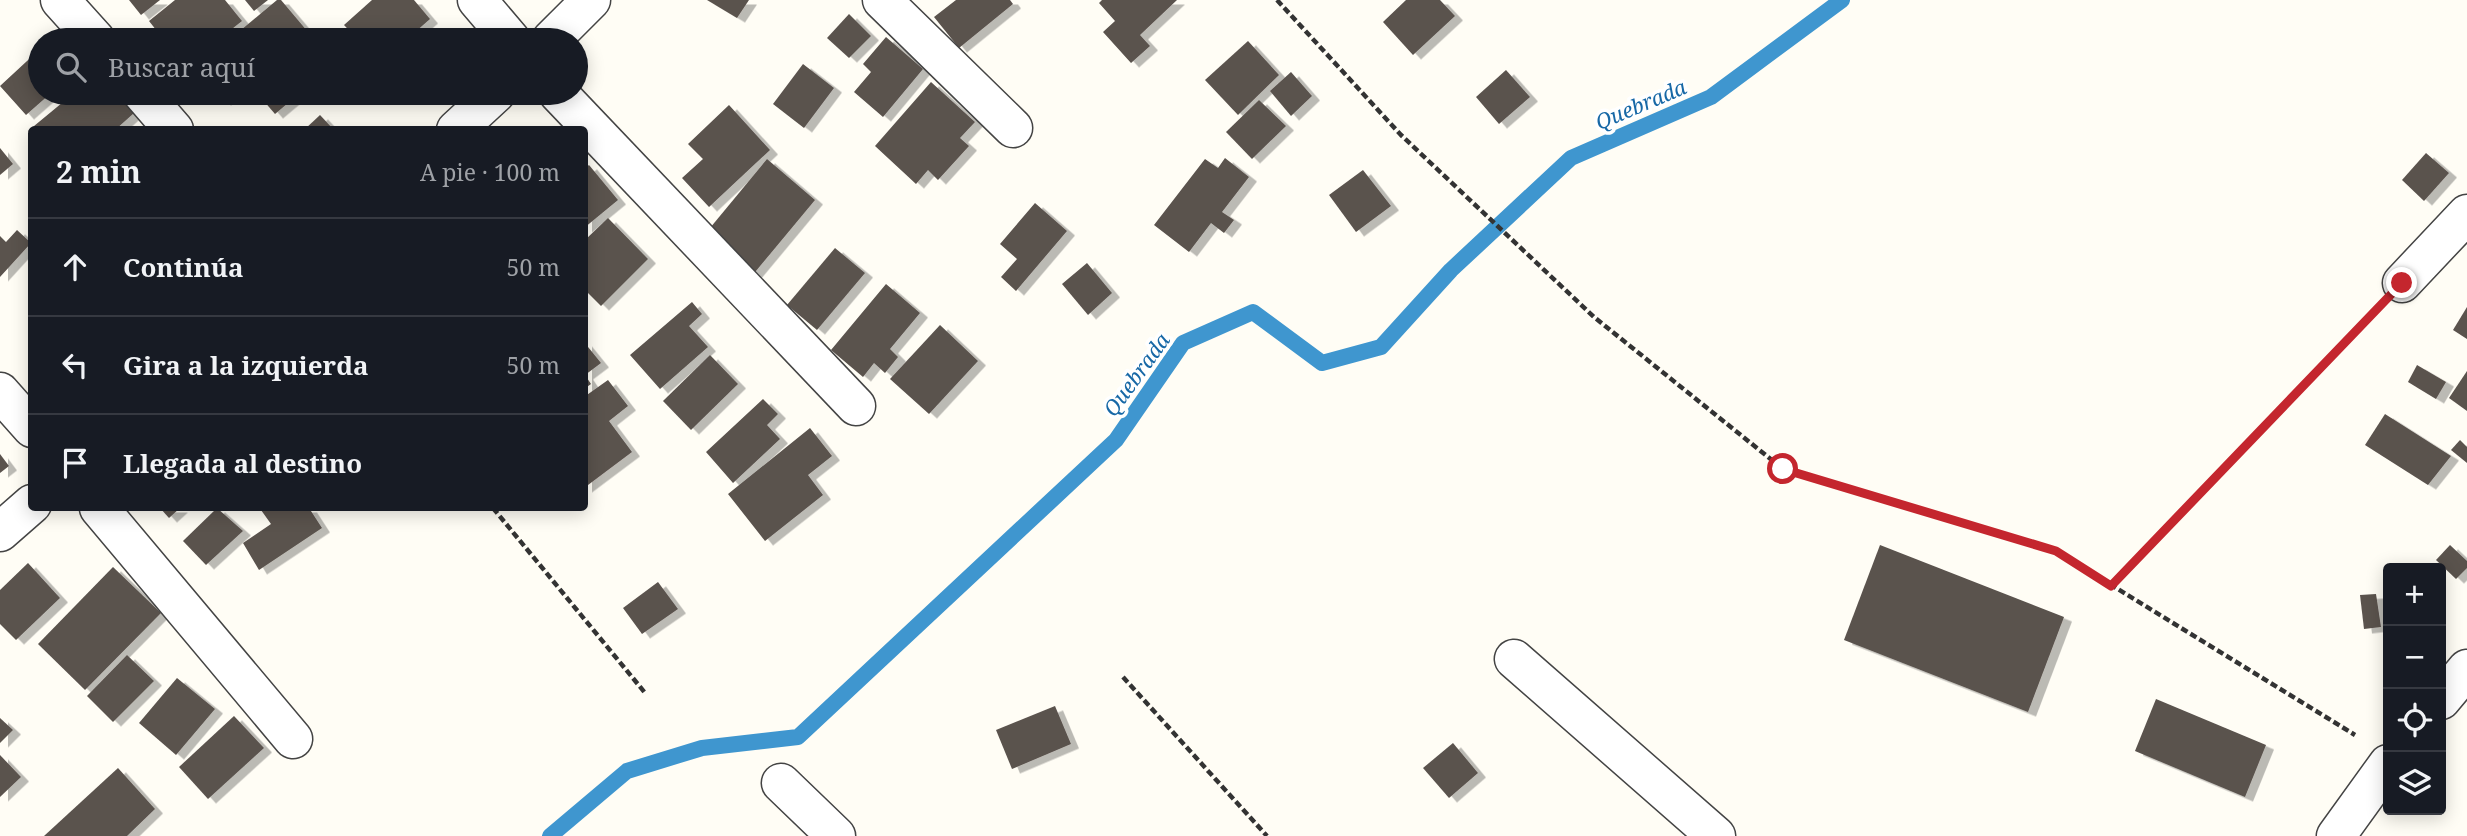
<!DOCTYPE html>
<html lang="es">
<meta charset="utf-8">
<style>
:root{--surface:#171b24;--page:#20242c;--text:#f1f3f6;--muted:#9ea1a6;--line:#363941}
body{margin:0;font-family:"Noto Serif",serif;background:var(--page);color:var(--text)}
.controls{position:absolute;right:21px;bottom:21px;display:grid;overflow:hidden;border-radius:7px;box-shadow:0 4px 18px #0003}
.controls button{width:63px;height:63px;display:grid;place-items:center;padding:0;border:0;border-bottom:2px solid var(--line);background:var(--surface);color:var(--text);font:35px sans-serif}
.stop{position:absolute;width:21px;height:21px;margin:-16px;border:5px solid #c4262e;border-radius:50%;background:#fff}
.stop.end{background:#c4262e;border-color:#fff;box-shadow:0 2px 7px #0008}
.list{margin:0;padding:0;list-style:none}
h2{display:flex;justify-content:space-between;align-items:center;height:91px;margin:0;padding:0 28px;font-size:30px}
h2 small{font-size:23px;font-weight:400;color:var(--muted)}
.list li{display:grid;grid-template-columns:46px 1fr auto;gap:21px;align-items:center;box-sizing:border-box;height:98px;padding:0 28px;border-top:2px solid var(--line)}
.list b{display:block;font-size:26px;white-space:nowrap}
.list em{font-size:23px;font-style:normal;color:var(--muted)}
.icon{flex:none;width:38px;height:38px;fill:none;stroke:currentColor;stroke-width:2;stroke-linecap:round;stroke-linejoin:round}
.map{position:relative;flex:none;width:2467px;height:836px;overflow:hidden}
.search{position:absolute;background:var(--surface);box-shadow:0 4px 18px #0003;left:28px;top:28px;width:560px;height:77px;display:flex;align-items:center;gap:18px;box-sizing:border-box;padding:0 24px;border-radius:38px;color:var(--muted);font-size:26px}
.panel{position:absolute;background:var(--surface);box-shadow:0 4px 18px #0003;left:28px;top:126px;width:560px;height:385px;border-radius:7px}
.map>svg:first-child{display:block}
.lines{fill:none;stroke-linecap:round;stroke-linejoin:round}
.stream{stroke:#3f96cf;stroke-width:16}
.building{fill:#5a524d;filter:url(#shadow)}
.minor-casing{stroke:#444;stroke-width:41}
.path{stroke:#333;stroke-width:4.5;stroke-dasharray:7 3.5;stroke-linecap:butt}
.minor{stroke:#fff;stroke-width:38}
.route{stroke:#c4262e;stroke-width:9}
.labels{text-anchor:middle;stroke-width:7;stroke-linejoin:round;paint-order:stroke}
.water-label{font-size:21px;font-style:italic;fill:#1768a6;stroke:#fff}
</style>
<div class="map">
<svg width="2467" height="836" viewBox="0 0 2467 836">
<defs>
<filter id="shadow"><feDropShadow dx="8" dy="4.5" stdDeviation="0" flood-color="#0004"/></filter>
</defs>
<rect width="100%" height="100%" fill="#fffdf5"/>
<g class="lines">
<polyline class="stream" points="550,836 627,771 702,748 798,737 1116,440 1183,343 1253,312 1322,363 1381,347 1451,270 1571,158 1711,97 1842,0"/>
</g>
<g class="building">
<polygon points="129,0 160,0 141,15"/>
<polygon points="175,0 225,0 242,21 218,40 164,40 149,21"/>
<polygon points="245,0 268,0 254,11"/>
<polygon points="277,0 281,0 308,32 297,40 229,40"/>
<polygon points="372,0 414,0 430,19 406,40 358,40 344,25"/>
<polygon points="707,0 749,0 737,18"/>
<polygon points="956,0 1010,0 1013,4 959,48 934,17"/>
<polygon points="1102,0 1177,0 1140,35 1150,46 1131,63 1103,32 1115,21 1099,3"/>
<polygon points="1406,0 1440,0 1455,16 1413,55 1383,22"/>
<polygon points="849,14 871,36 849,58 827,38"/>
<polygon points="886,37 923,69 883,117 854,92 871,72 863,64"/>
<polygon points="1248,41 1279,75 1238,115 1205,80"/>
<polygon points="40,49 40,93 51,93 26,115 0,86"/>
<polygon points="803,64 834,88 804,128 773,104"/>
<polygon points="1506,70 1530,97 1499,124 1476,97"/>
<polygon points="1291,72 1312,96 1291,116 1270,91"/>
<polygon points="931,82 975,122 960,138 969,146 938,180 928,170 916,184 875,146"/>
<polygon points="74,93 117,93 134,113 115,130 32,130 32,136 28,131"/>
<polygon points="215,93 233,93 223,101"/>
<polygon points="257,93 300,93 275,114"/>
<polygon points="1259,100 1286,126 1252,159 1226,132"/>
<polygon points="729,105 770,150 709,207 682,178 703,159 688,144"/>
<polygon points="320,115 334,130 304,130"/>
<polygon points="0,148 13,164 0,175"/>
<polygon points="2426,153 2449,173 2424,201 2402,180"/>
<polygon points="1225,158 1249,177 1222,212 1234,220 1224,233 1211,223 1189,252 1154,225 1205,159 1218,168"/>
<polygon points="767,159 815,200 751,277 710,228"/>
<polygon points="589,165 618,200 584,228 584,169"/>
<polygon points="1363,170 1391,206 1356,232 1329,195"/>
<polygon points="1035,203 1067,231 1016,291 1001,277 1017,259 1000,244"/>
<polygon points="608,218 648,259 601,306 584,289 584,241"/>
<polygon points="17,230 31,243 0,277 0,236 6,242"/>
<polygon points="835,248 865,273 817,330 787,305"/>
<polygon points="1087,263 1112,293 1088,315 1062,284"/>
<polygon points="886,284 920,313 890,349 898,357 885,373 874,363 863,377 831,350"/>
<polygon points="692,302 702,314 689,326 708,347 660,389 630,355"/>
<polygon points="2467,307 2467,339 2453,330"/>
<polygon points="940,325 978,361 929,414 890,379"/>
<polygon points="584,342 601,363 585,375 591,384 584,389"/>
<polygon points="710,355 738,384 691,430 663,401"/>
<polygon points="2417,365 2446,382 2436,399 2408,382"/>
<polygon points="2467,371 2467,411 2449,398"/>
<polygon points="608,380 628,406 609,421 632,452 584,488 584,397"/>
<polygon points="763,399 778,414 767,425 780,439 733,483 706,452"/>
<polygon points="2385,414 2451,456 2428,485 2365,445"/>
<polygon points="810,428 832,456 808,475 823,495 765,541 728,494"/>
<polygon points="2460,440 2467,447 2467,463 2451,450"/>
<polygon points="0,454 9,466 0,473"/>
<polygon points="160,508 180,508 169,518"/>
<polygon points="217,508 243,531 206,565 183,541"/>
<polygon points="265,508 309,508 322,528 259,570 243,543 271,524 261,510"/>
<polygon points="1880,545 2064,617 2028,712 1844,640"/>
<polygon points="2450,545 2467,561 2467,568 2456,579 2436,560"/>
<polygon points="28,563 60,598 16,640 0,624 0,590"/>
<polygon points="113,567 161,613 85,690 38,644"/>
<polygon points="658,582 678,609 642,634 623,608"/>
<polygon points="2376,594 2381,627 2364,629 2360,595"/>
<polygon points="127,655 154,681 113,722 87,696"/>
<polygon points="177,678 215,709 176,755 139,723"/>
<polygon points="2156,699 2266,745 2245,797 2135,751"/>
<polygon points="1055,706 1071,744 1012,769 996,730"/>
<polygon points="234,716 264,748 208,799 179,767"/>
<polygon points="0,718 13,730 0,743"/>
<polygon points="1453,743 1478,773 1449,798 1423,768"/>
<polygon points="0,755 21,777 0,797"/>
<polygon points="118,768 155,809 127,836 44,836"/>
</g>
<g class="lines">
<defs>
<g id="minor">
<polyline points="60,0 96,40"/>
<polyline points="477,0 511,40"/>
<polyline points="882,0 1013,128"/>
<polyline points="551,40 591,0"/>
<polyline points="142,93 174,130"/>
<polyline points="558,93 856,406"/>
<polyline points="456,130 496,93"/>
<polyline points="2402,283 2467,214"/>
<polyline points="0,392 32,428"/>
<polyline points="99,508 293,739"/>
<polyline points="0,532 32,504"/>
<polyline points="1514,659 1716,836"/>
<polyline points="2441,700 2467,669"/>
<polyline points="781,783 836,836"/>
<polyline points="2336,836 2388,764"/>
</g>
</defs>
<use href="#minor" class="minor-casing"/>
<g class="path">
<polyline points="1277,0 1401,135 1594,317 1783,469 2056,551 2355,735"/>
<polyline points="493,508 646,694"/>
<polyline points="2111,586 2372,314"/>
<polyline points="1123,677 1267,836"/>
</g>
<use href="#minor" class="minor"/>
</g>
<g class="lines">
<polyline class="route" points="1783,469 2056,551 2111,586 2402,283"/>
</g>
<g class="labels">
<g class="water-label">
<text transform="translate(1641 105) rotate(-23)" y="7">Quebrada</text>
<text transform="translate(1137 375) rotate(-54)" y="7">Quebrada</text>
</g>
</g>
</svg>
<div class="controls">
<button>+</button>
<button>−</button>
<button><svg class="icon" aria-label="locate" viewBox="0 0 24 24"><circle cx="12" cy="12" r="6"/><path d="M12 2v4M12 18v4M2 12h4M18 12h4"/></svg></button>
<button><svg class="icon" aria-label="layers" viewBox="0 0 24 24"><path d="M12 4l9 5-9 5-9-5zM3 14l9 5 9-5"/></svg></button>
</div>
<div class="stop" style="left:1783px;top:469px"></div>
<div class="stop end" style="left:2402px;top:283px"></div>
<div class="search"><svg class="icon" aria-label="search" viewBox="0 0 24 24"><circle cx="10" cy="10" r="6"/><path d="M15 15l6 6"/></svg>Buscar aquí</div>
<section class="panel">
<h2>2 min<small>A pie · 100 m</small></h2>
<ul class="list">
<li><svg class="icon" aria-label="ahead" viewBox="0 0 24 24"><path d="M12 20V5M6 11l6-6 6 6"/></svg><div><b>Continúa</b></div><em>50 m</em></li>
<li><svg class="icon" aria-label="left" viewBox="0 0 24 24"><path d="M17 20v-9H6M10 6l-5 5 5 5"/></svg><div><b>Gira a la izquierda</b></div><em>50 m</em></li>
<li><svg class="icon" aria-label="arrive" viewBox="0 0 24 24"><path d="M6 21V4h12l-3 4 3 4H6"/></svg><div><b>Llegada al destino</b></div></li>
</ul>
</section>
</div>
